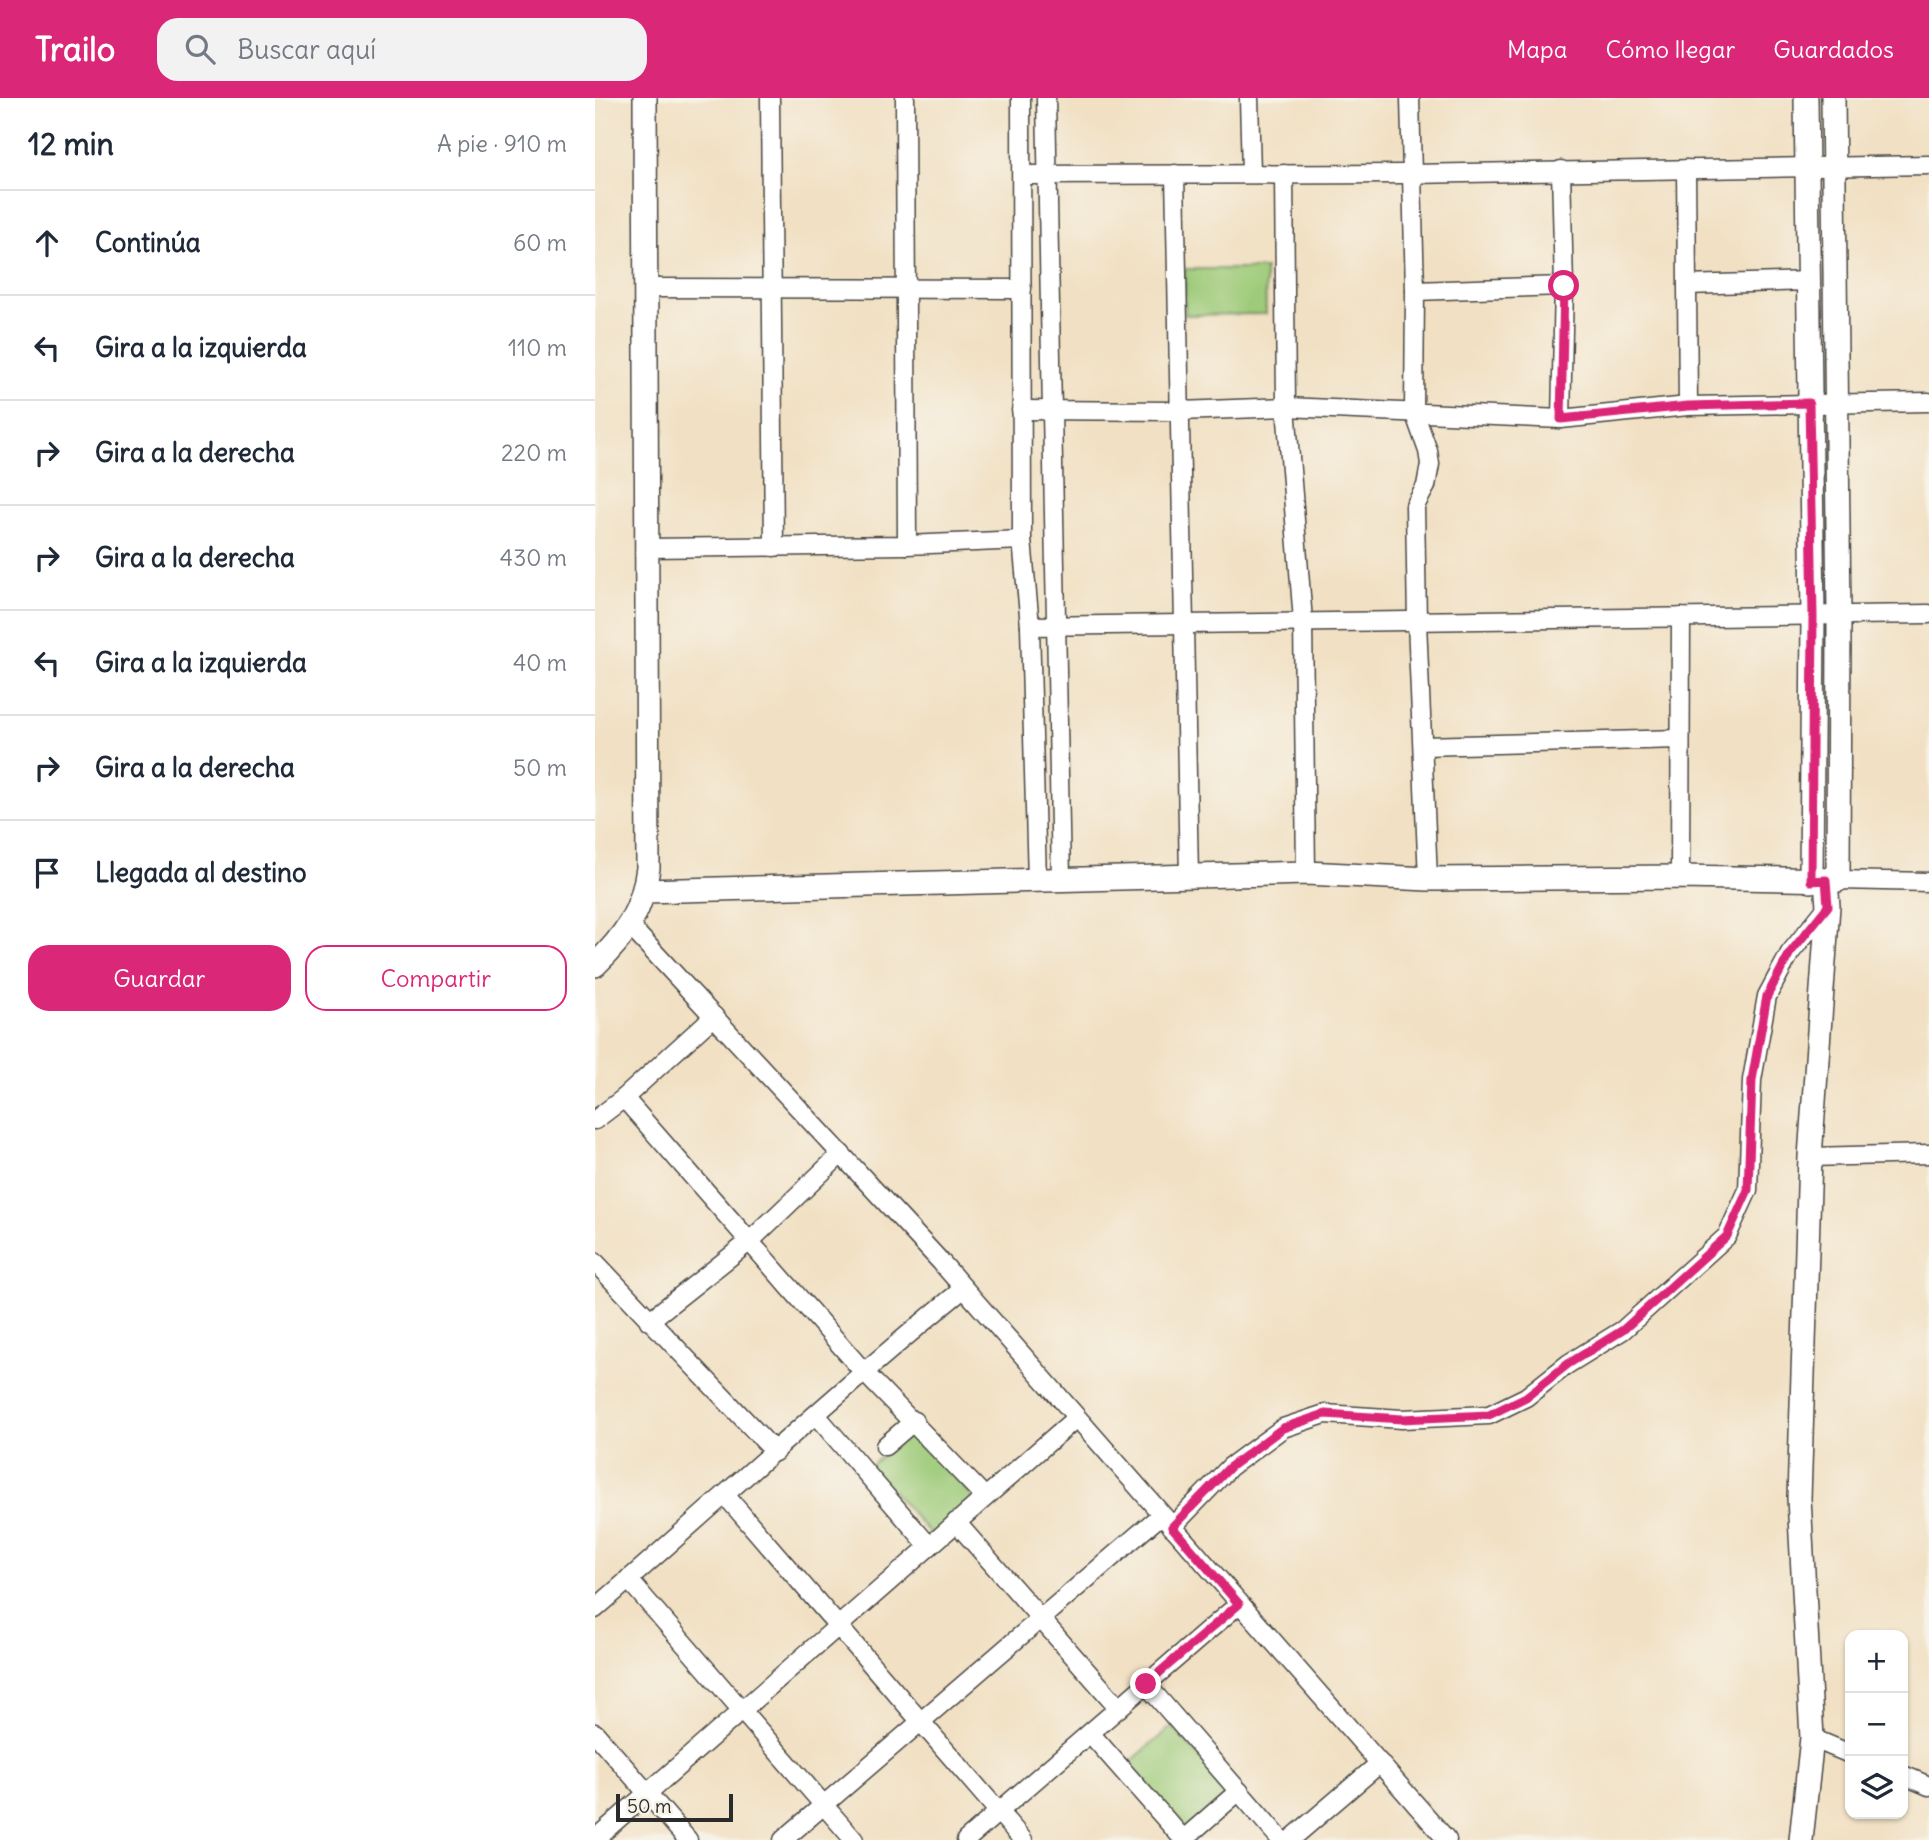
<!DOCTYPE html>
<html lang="es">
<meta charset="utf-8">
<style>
:root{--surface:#fff;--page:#f2f2f3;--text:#1f2937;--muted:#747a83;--line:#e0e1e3;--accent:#db2777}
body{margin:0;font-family:Delius,sans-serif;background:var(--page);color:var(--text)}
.controls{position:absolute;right:21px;bottom:21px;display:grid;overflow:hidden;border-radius:14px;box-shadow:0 2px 5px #0004}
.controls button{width:63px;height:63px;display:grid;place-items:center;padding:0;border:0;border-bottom:2px solid var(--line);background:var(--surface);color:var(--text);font:35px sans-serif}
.scale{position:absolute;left:21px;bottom:18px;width:117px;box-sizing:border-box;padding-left:7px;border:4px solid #2b2b2b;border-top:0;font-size:19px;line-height:24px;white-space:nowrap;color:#2b2b2b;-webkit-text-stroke:5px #f7f3e8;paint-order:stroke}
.stop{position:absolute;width:21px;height:21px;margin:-16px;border:5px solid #db2777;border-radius:50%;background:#fff}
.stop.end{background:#db2777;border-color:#fff;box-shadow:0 2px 7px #0008}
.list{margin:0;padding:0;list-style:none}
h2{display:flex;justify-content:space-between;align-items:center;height:91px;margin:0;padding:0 28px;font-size:30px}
h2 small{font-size:23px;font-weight:400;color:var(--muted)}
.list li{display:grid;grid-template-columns:46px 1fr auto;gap:21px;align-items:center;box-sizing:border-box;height:105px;padding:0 28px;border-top:2px solid var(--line)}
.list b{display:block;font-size:26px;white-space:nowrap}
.list em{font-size:23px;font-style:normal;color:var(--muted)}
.actions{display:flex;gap:14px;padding:21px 28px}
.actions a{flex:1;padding:16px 0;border:2px solid var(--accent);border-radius:21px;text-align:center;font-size:24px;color:var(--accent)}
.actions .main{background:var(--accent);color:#fff}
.icon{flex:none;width:38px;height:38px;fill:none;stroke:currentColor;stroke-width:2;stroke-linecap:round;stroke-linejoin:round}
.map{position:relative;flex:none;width:1334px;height:1742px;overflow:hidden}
header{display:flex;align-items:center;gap:42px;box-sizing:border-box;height:98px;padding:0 35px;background:var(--accent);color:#fff}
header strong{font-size:33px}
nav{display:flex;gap:38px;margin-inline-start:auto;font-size:24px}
.search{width:490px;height:63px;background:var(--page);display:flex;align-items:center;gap:18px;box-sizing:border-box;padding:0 24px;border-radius:21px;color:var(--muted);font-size:26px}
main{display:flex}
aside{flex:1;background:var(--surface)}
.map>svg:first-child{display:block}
.green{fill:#9ecb79;stroke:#647b52;stroke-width:2}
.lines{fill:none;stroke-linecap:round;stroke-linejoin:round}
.minor-casing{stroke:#494642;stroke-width:21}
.tertiary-casing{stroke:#494642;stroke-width:26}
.minor{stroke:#fff;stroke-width:18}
.tertiary{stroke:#fff;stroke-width:23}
.route{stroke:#db2777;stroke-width:9}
</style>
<header>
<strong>Trailo</strong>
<div class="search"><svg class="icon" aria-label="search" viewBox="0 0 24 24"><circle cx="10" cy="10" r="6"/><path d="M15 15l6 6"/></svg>Buscar aquí</div>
<nav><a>Mapa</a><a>Cómo llegar</a><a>Guardados</a></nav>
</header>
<main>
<aside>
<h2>12 min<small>A pie · 910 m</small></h2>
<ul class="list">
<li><svg class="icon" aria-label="ahead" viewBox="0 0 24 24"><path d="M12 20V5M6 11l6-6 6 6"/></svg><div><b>Continúa</b></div><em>60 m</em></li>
<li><svg class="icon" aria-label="left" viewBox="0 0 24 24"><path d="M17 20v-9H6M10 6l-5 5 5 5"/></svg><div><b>Gira a la izquierda</b></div><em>110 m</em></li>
<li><svg class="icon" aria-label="right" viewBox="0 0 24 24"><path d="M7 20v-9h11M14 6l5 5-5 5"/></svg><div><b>Gira a la derecha</b></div><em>220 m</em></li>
<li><svg class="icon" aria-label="right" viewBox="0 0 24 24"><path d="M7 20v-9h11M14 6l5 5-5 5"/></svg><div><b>Gira a la derecha</b></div><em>430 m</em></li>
<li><svg class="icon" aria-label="left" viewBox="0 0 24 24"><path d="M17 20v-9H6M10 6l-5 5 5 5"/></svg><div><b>Gira a la izquierda</b></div><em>40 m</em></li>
<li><svg class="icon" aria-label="right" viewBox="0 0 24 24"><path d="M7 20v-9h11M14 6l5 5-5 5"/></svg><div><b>Gira a la derecha</b></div><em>50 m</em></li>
<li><svg class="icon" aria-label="arrive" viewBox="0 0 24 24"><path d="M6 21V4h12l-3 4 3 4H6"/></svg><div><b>Llegada al destino</b></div></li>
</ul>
<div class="actions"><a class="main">Guardar</a><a>Compartir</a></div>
</aside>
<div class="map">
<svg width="1334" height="1742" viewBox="0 0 1334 1742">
<rect width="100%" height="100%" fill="#f7f3e8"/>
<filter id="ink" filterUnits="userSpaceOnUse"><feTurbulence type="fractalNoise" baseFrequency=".0143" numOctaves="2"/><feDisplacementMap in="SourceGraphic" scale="14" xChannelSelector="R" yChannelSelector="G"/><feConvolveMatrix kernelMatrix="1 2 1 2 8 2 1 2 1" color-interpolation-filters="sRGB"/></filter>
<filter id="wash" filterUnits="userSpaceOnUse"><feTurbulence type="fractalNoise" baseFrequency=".00686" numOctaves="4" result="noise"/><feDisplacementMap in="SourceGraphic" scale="28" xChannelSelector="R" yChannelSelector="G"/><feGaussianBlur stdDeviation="1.57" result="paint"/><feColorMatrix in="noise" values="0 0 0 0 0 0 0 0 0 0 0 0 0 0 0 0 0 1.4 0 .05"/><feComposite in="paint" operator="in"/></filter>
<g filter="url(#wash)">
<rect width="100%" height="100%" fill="#f1e0c3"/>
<g class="green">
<polygon points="590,171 670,171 671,216 590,217"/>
<polygon points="319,1330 379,1401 338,1439 275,1368"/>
<polygon points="577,1628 635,1694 589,1733 533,1666"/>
</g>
</g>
<g filter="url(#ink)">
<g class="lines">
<defs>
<g id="minor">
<polyline points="175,0 179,449"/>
<polyline points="310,0 312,447"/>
<polyline points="426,0 427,442 435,528 442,783"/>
<polyline points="451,0 466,782"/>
<polyline points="654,0 656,75"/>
<polyline points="815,0 820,193 819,314 833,353 835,366 831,388 820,408 822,524 833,781"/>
<polyline points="1091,71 1093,308"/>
<polyline points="966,72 969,188 966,321"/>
<polyline points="580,76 594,778"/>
<polyline points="689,76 691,309 708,523 711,775"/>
<polyline points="427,77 816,76 1334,67"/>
<polyline points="1092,187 1213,183"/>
<polyline points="51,190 427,191"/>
<polyline points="820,193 969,188"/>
<polyline points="426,312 585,313 691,309 966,321 1093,308 1334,304"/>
<polyline points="53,450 312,447 427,442"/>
<polyline points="435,528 1334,516"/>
<polyline points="828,648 1085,641"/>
<polyline points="1085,779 1086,519"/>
<polyline points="1243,782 1334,784"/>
<polyline points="34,827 346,1164 852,1742"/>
<polyline points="29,1000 268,1273 390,1399"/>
<polyline points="0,1022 29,1000 119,918"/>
<polyline points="1215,1059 1334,1056"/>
<polyline points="0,1164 180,1354"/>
<polyline points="54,1223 155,1143 246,1056"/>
<polyline points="221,1317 334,1448"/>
<polyline points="290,1348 319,1323"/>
<polyline points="130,1397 428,1742"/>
<polyline points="361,1424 524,1610"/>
<polyline points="577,1429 635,1369 688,1330 730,1316 807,1321 894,1317 931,1299 973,1266 1028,1232 1132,1138 1153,1092 1157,982 1172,898 1195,855 1233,808"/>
<polyline points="33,1481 259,1742"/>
<path d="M 0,1511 C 123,1404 242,1294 368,1191"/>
<polyline points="551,1586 686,1742"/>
<polyline points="0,1635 93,1742"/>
<polyline points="495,1635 589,1742"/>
<polyline points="1217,1640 1255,1656"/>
<polyline points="1308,1677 1334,1688"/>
<polyline points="0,1741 481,1320"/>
<polyline points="589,1741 644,1693"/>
<polyline points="188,1742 566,1417"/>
<polyline points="371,1742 644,1506"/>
<polyline points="695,1742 785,1665"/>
</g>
<g id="tertiary">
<polyline points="1211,0 1218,518 1216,783"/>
<polyline points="50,793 711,775 833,781 1085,779 1243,782 1244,517 1238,0"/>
<path d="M 0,867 C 30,839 48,811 53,770 L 50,0"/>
<polyline points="1206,1742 1217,1640 1204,1400 1215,1059 1233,808 1231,783"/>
</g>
</defs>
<use href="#minor" class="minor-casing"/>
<use href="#tertiary" class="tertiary-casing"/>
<use href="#minor" class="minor"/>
<use href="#tertiary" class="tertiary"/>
</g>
</g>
<g class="lines" filter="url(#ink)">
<polyline class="route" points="551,1586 644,1506 577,1429 635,1369 688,1330 730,1316 807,1321 894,1317 931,1299 973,1266 1028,1232 1132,1138 1153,1092 1157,982 1172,898 1195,855 1233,808 1231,782 1216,783 1218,518 1214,305 1093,308 966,321 969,188"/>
</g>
</svg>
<div class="controls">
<button>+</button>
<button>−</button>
<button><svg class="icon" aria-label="layers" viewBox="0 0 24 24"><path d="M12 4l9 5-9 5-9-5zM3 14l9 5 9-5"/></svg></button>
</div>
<div class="scale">50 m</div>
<div class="stop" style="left:969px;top:188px"></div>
<div class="stop end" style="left:551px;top:1586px"></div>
</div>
</main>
